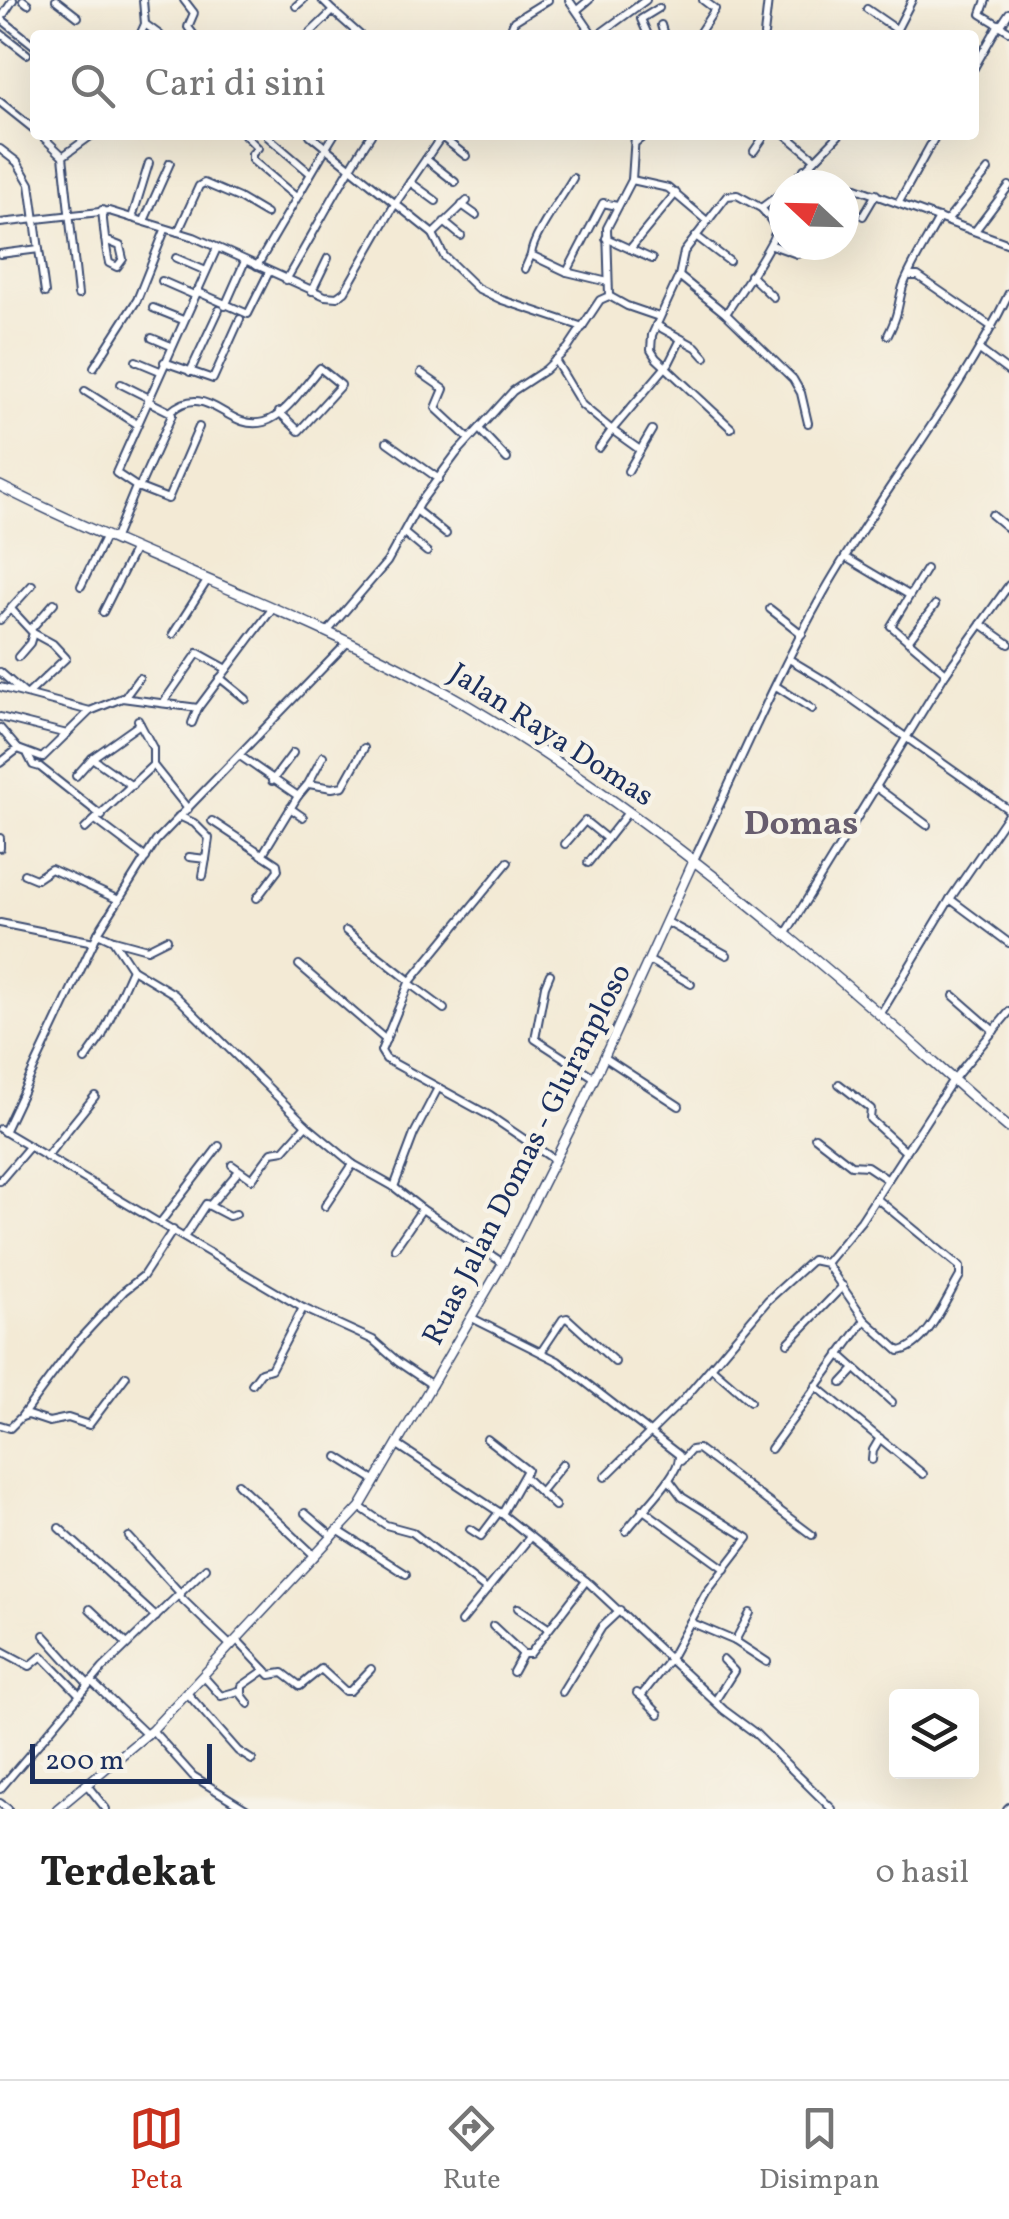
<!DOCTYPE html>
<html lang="id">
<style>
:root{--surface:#fff;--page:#f6f6f6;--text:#222;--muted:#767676;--line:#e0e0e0;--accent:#c8321e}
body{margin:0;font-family:Vollkorn,serif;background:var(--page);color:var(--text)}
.controls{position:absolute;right:30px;bottom:30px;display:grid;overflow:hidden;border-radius:10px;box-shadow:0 10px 40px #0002}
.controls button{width:90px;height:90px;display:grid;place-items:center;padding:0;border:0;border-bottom:2px solid var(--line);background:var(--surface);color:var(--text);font:50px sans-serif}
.compass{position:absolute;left:769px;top:170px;width:90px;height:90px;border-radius:50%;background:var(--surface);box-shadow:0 10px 40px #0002;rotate:292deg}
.scale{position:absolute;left:30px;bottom:25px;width:182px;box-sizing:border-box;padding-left:10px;border:5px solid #1b2f5e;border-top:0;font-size:28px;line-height:35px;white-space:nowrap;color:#1b2f5e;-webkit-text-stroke:8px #f7f3e8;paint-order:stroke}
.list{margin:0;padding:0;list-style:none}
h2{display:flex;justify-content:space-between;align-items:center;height:130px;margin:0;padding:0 40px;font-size:42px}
h2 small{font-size:32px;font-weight:400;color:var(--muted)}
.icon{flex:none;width:55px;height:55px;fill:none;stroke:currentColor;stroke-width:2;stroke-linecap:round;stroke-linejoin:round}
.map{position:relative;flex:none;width:1009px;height:1809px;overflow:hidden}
.search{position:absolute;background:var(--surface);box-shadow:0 10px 40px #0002;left:30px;right:30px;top:30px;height:110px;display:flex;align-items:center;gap:25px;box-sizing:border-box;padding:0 35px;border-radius:10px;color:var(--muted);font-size:38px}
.sheet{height:270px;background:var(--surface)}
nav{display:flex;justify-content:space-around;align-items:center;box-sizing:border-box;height:140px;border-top:2px solid var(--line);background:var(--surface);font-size:28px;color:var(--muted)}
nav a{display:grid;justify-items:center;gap:5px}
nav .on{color:var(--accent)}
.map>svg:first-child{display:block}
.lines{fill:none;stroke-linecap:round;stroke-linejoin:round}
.minor-casing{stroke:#3b4b70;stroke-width:10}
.major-casing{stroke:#3b4b70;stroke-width:11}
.highway-casing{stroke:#3b4b70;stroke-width:12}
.minor{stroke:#fff;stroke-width:6}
.major{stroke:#fff;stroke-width:8}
.highway{stroke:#fff;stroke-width:9}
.labels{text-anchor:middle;stroke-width:9;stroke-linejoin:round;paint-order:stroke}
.street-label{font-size:30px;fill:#1b2f5e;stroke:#f7f3e8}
.quarter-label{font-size:35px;font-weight:bold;fill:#675d6e;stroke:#f7f3e8}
</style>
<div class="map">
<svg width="1009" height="1809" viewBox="0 0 1009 1809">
<rect width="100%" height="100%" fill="#f7f3e8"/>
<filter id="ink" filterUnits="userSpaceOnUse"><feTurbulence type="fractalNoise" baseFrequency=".01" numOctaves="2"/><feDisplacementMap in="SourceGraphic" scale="20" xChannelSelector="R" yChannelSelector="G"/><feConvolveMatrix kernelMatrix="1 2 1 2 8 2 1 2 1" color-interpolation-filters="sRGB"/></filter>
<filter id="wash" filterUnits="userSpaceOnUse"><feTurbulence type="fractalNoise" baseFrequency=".0048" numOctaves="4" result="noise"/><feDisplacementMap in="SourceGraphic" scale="40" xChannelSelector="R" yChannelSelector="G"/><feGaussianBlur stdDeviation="2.25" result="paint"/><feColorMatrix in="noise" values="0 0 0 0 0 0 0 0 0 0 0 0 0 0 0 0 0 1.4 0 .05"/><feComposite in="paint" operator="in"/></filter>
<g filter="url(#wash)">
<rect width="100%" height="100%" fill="#f3ead5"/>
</g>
<g filter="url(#ink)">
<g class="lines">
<defs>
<g id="minor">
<polyline points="23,0 28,4"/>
<polyline points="56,0 78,17"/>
<polyline points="184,0 194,13 188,27 194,35"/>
<polyline points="322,0 333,11"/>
<polyline points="569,0 593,35"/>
<polyline points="986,0 981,14 1009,31"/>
<polyline points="296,6 303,0"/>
<polyline points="867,9 896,29"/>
<polyline points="577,10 589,0"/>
<polyline points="0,18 35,46"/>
<polyline points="0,20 13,0"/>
<polyline points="145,24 160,35"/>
<polyline points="661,25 664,35"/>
<polyline points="1001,25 1009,13"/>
<polyline points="0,33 27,54"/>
<polyline points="140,35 145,24 143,0"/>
<polyline points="308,35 333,11 360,35"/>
<polyline points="479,35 480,35"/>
<polyline points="517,35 512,26 514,21 548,0"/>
<polyline points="598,35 646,0"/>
<polyline points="648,35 641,19 659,8"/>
<polyline points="698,35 715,9 703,0"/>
<polyline points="764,35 768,0"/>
<polyline points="894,35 912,0"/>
<polyline points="974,68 999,24"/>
<polyline points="0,102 35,130"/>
<polyline points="41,135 63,156 78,295"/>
<polyline points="245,135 258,148 252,154 252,160 296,197"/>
<polyline points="334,135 326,148 433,234 444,256 477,288 502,300 583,327"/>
<polyline points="786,135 815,159"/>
<polyline points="268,137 310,173"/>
<polyline points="636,142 646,135"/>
<polyline points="0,149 17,162 30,184 45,293"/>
<polyline points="754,151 765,135"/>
<polyline points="63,156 92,135"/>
<polyline points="426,159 455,182"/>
<polyline points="804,169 1009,244"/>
<polyline points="632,180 668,188 707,221"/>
<polyline points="410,182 436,201"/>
<polyline points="790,185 839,135"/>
<polyline points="899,202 936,135"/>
<polyline points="462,205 476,215"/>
<path d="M 102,210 C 104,228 105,246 109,263 L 117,267 L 123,259 L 120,246 L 105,240"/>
<polyline points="863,216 876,194"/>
<polyline points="132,218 149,163"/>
<polyline points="144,221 170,163"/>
<polyline points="947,221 988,170"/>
<polyline points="444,222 461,236"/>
<polyline points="0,223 109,211 194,237 325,296 337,297 345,291 395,204 439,140 443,138 466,156"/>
<polyline points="975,231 1009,186"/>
<polyline points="178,232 199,186 204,183 239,198 266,214"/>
<polyline points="433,234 467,201"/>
<polyline points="696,236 729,261"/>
<polyline points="606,238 652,259"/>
<polyline points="772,245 797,254"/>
<polyline points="630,249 676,193"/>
<polyline points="0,254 39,249"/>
<path d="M 531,255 C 532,237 562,197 573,178"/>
<polyline points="176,258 206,271"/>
<polyline points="257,266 326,148 310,135"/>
<polyline points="525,269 531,255 567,272"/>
<polyline points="750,275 773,297"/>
<polyline points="679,276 726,314 793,379 801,393 808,423"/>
<polyline points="911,276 918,276 992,327"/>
<path d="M 286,280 C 315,231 340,182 371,135"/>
<polyline points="162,281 194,295"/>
<polyline points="608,282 567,272 603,203 617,206"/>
<polyline points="196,291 248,314 269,272"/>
<polyline points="312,291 328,258"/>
<polyline points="609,296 627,306 659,317"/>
<polyline points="225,306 245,261"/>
<polyline points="153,308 183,320"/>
<path d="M 726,314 C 734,300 777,240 775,230 C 774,222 767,215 762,209"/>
<polyline points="656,325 696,347 705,357"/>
<path d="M 888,335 C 898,315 897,310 902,290 C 905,275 931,234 939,218"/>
<polyline points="152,338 171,346"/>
<polyline points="981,351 1009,372"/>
<polyline points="555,360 582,405 612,430 669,363 681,339"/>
<polyline points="136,361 160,371"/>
<polyline points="164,362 213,379 240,319"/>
<polyline points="94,367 137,300 165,230"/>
<polyline points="190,372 219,310"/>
<polyline points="421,373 444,389 436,408 469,439"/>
<polyline points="121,384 147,397"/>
<polyline points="85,391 137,424"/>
<polyline points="148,401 170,412"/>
<polyline points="199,427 168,499 137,487 116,473 217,248"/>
<polyline points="731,428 656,358 651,350 652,335 679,276 684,252 727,196 737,195 761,208 784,191"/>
<polyline points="480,430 507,459"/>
<polyline points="387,442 439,479"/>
<polyline points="599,448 612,430 640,450"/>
<polyline points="628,471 652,430"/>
<path d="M 139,488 L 172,415 L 170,412 C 208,379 227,432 264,422 C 286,416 305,384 320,368 L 341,385 L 299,431 L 279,412"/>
<polyline points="416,510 446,534"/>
<polyline points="992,515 1009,529"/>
<polyline points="404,533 427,552"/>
<polyline points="114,540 136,487"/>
<polyline points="845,557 909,595"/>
<polyline points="926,569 891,626 946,673"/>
<polyline points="81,586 105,537"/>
<polyline points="11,609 33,633 30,643 18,657"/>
<polyline points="770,609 802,634"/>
<polyline points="103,612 134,550"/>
<polyline points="0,620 32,585"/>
<polyline points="981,624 1009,644"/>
<polyline points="32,628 54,603"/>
<polyline points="327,632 387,562 419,504 456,454 513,391 545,370 568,348 600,300 609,296 607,228 632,180 635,135"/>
<polyline points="173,634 207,581"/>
<polyline points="908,641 935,605"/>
<polyline points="789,659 829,683 1009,810"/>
<polyline points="0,672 23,692"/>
<polyline points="220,678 246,699"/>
<polyline points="776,686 812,709"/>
<polyline points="0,687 90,711"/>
<polyline points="28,694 66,658 53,644 33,633"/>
<polyline points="125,697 139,678"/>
<polyline points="163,703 198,653 227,669"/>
<polyline points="0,717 67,734"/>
<polyline points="138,720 153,748 153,765"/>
<polyline points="192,723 198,708"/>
<polyline points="0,728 18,749 42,758 90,711 122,698 198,708 272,609"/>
<polyline points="28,755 33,765 40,767 102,816"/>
<polyline points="240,756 298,796 308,784 323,756"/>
<polyline points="92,758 132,786"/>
<polyline points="0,763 18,749"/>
<polyline points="76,776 92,758 140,724"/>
<polyline points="272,781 293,753"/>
<polyline points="309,784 332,788 343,786 364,748"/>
<polyline points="876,787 927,825"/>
<polyline points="290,808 303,817"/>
<polyline points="179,816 194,823 209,838 206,859 189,857"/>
<polyline points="97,821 146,858"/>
<polyline points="212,821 277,864 278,870 257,898"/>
<polyline points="85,829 153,765 188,809"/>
<polyline points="0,838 0,848"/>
<polyline points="565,844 585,821 607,839"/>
<polyline points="262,855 298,796"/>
<path d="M 694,860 C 736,771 775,678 824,592 C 882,490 958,399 1009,293"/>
<polyline points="508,862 409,983 381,1051 386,1059 490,1116 555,1160"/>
<polyline points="588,863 629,811"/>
<polyline points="24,874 36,879 51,869 119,900"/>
<polyline points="203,876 206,859"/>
<polyline points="950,899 1009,943"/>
<polyline points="667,922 727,955"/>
<polyline points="0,923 94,942"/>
<polyline points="346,931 410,981"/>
<polyline points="98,933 113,940 132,969 174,994 306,1125 353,1164 394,1187 422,1209 503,1263"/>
<polyline points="785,935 946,673 1009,585"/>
<polyline points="114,940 147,949 167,939"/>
<polyline points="650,961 691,984"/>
<polyline points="299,965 386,1040"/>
<polyline points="550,974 545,986 535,1039 595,1078"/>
<polyline points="409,983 444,1009"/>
<polyline points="954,996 994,1031"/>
<polyline points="880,1015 950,899 1009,813"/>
<polyline points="604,1057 679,1106"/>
<polyline points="85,1060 102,1036 132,969"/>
<polyline points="839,1084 871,1109 870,1119 906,1152"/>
<polyline points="0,1129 303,1308 373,1340 398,1362 432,1385"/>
<polyline points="4,1132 98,933 156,841 347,643"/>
<polyline points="815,1137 851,1165 867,1166 888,1180"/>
<polyline points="46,1157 95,1096"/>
<polyline points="232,1165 252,1179 272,1152 284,1150 306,1125"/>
<polyline points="0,1181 29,1147"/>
<polyline points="394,1187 414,1134 438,1088"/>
<polyline points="210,1205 238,1172"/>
<polyline points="325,1206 353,1164"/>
<polyline points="160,1223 219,1146"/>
<polyline points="185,1236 206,1204 229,1216 236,1214"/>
<polyline points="395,1248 422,1209"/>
<polyline points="826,1263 861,1221 952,1081 1009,1012"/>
<path d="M 472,1318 L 558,1361 L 679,1455 C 681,1474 639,1513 626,1531"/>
<polyline points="788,1343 843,1286"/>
<polyline points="541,1352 563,1319 567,1318 615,1362"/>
<polyline points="839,1354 892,1402"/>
<polyline points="712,1368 750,1401"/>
<polyline points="842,1383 855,1369"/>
<polyline points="252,1384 261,1372 271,1369 303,1308"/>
<polyline points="816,1386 923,1474"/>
<polyline points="22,1417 28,1415 49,1422 68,1418 89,1425 126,1376"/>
<polyline points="0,1425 10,1428 21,1417 75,1344 124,1291 143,1276 173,1230"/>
<polyline points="487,1439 527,1470 502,1514"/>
<polyline points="399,1446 502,1514 590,1584 724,1710 755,1733 832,1809"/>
<polyline points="771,1449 865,1320"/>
<polyline points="338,1457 376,1481"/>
<polyline points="872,1460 873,1450 880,1438"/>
<polyline points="681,1461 691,1450 698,1449 812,1535"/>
<polyline points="524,1477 555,1506"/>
<path d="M 605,1477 L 685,1398 L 768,1300 L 812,1260 L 826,1263 L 865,1320 L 899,1351 C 927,1347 946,1299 960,1276 L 960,1267 L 876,1198"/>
<polyline points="238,1484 315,1556"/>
<polyline points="540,1492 563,1464"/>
<polyline points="360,1507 386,1525 412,1532 487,1590"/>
<polyline points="642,1509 725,1569"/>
<polyline points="305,1513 333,1537"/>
<polyline points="59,1528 156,1617"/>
<polyline points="470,1529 481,1536 499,1512"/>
<polyline points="339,1531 406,1574"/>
<polyline points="129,1537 181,1594"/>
<polyline points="179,1596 231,1646"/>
<polyline points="518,1608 548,1628"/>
<polyline points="90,1609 127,1644"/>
<polyline points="461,1622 530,1537"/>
<polyline points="690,1622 735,1641 767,1662"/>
<polyline points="493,1626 523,1654"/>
<polyline points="44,1635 88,1684"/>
<polyline points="238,1641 270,1675 283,1673 300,1686 321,1669 345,1691 350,1691 371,1669"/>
<polyline points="735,1641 750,1613"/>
<polyline points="0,1650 30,1666 42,1656 79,1694"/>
<polyline points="513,1672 523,1654 530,1654 586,1581"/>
<polyline points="204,1677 221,1696 242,1690"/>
<polyline points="91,1681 147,1735"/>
<polyline points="562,1692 602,1627 620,1610"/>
<polyline points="637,1693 641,1696 670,1659 706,1593 748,1538 682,1497 670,1481"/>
<polyline points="188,1694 238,1751 252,1760"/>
<polyline points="641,1696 659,1714"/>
<polyline points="715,1701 734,1671 723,1660"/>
<polyline points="249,1704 242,1695 242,1686 265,1670"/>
<polyline points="152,1730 193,1776 246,1809"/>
<polyline points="87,1785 106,1809"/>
<polyline points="0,1789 103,1668 206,1568"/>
<polyline points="0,1803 8,1809"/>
<polyline points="1007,1809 1009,1807"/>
</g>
<polyline id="major" points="57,1809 152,1730 360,1507 503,1263 581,1108 694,860"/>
<path id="highway" d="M 0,486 C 151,563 314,615 460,701 C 610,789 747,899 878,1013 C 922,1051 964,1091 1009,1128"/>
</defs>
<use href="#minor" class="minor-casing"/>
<use href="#major" class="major-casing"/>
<use href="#highway" class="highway-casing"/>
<use href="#minor" class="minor"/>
<use href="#major" class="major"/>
<use href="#highway" class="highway"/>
</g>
</g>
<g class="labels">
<g class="street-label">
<text transform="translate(552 734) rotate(33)" y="10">Jalan Raya Domas</text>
<text transform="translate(526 1154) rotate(-63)" y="10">Ruas Jalan Domas - Gluranploso</text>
</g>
<g class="quarter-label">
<text x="801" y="834">Domas</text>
</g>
</g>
</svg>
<div class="controls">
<button><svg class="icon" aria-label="layers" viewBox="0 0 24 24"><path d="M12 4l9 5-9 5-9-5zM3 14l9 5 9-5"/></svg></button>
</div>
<svg class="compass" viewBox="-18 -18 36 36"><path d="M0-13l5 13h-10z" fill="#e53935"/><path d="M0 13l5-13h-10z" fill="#767676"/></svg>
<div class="scale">200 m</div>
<div class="search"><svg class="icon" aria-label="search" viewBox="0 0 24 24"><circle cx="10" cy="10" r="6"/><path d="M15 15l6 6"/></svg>Cari di sini</div>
</div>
<section class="sheet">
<h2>Terdekat<small>0 hasil</small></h2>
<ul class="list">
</ul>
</section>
<nav>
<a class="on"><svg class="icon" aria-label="map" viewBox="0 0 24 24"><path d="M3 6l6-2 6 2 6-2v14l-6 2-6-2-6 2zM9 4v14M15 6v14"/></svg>Peta</a>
<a><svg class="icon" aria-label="directions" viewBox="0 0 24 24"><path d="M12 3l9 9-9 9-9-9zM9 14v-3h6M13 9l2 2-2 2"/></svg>Rute</a>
<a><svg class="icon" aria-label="saved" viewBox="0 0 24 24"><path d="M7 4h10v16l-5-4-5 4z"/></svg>Disimpan</a>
</nav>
